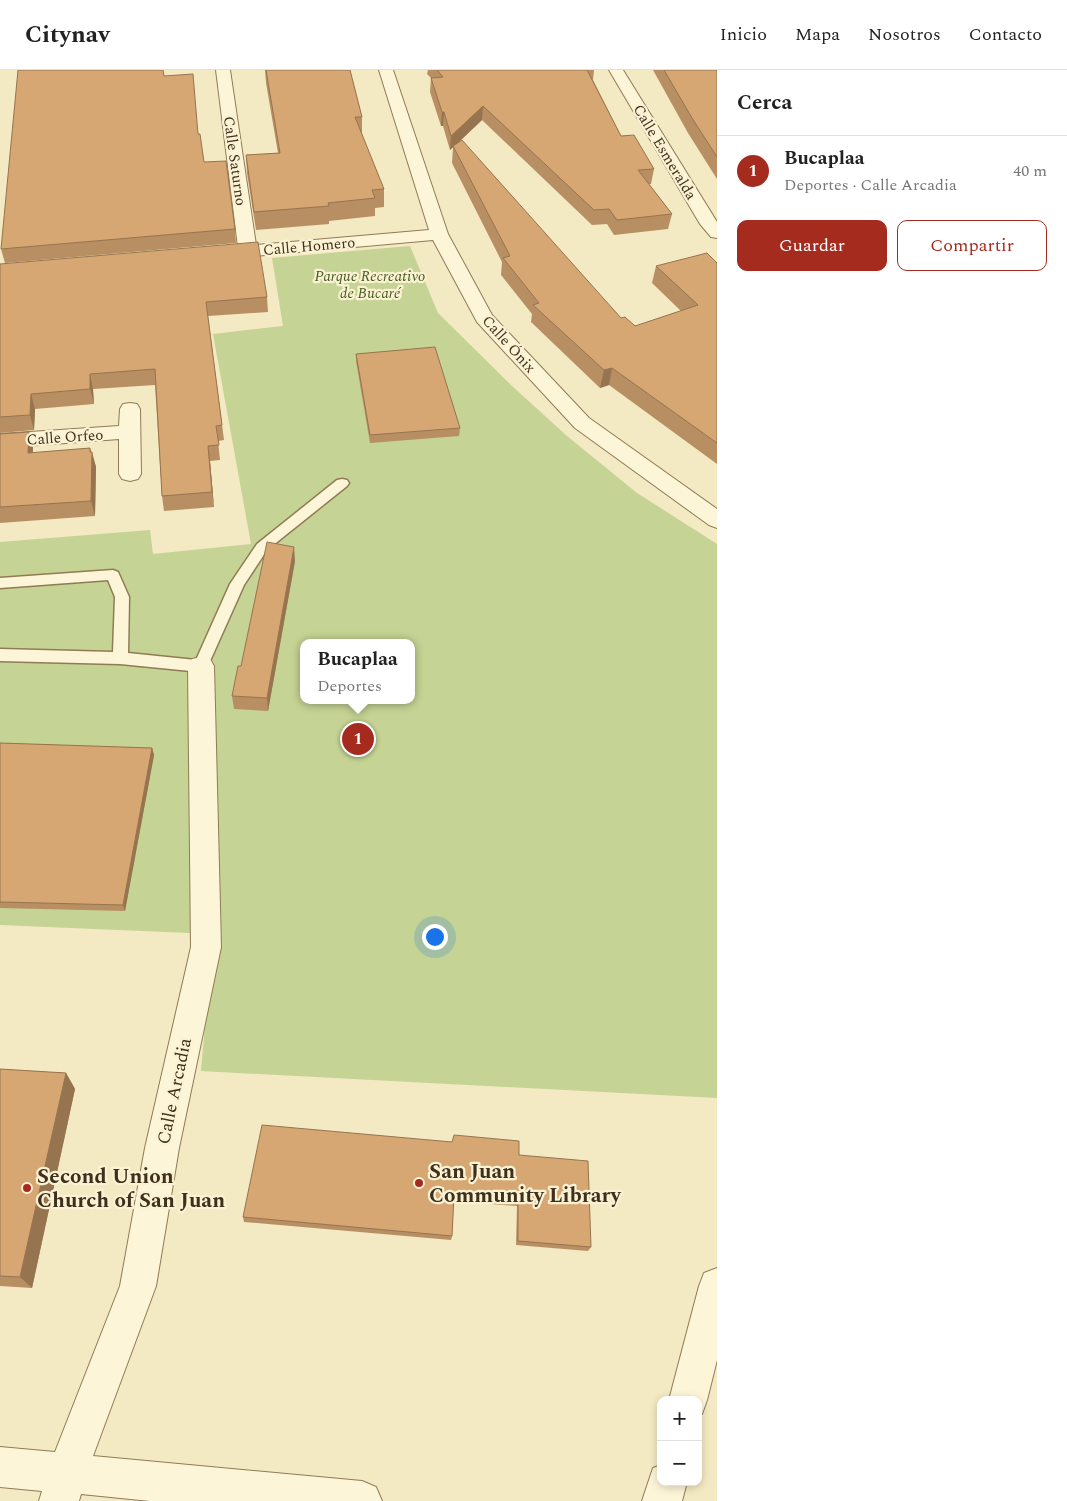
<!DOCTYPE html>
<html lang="es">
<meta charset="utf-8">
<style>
:root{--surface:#fff;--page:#f2f2f2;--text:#222;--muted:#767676;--line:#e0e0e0;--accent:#a62b1f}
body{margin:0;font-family:Spectral,serif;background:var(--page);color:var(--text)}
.controls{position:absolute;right:15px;bottom:15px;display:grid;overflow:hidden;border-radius:10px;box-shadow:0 2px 8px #0003}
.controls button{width:45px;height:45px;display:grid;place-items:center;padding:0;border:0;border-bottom:1px solid var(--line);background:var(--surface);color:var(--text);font:25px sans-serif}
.you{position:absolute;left:434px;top:866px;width:18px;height:18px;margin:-12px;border:4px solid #fff;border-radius:50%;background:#1a73e8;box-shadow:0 0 0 8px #1a73e833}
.badge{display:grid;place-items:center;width:32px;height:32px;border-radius:50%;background:var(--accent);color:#fff;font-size:16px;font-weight:700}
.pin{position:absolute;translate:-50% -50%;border:2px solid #fff;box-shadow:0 1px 5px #0006}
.popup{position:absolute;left:300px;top:569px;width:115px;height:65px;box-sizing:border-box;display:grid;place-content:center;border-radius:10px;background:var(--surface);filter:drop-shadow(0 1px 4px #0005);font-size:16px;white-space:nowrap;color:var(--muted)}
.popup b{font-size:19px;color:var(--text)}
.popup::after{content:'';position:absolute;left:50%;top:100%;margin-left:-10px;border:10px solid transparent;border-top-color:var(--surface)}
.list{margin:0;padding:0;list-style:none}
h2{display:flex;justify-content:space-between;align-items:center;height:65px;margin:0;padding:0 20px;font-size:21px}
h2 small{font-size:16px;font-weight:400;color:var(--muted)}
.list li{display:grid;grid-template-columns:32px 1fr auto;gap:15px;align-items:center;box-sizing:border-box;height:70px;padding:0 20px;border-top:1px solid var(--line)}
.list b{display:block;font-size:19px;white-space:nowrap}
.list p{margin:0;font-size:16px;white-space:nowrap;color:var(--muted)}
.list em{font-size:16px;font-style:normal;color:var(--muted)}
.actions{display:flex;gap:10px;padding:15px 20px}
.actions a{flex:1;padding:11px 0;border:1px solid var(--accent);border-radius:10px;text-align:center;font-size:18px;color:var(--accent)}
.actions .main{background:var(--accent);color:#fff}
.map{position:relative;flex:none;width:717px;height:1431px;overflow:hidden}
header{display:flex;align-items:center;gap:30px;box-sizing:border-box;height:70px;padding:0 25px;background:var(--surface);border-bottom:1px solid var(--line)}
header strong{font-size:24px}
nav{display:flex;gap:28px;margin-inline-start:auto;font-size:18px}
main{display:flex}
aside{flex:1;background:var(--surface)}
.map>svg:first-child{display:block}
.green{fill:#c5d394;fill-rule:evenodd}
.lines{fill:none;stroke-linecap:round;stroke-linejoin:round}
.service-casing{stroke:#907b56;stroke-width:3}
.minor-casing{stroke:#907b56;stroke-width:2}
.service{fill:#fdf5d7;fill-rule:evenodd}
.minor{fill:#fdf5d7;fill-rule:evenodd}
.wall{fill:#b88f63}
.shaded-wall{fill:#967450}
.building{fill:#d6a673;stroke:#967450}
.poi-dot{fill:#a62b1f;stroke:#faf2d3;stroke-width:2}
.labels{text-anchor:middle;stroke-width:4.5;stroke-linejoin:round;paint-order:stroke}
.far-street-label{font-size:15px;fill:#3e301c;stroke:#faf2d3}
.far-park-label{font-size:15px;font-style:italic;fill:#485d20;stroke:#faf2d3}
.street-label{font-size:18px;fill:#3e301c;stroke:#faf2d3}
.near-poi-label{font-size:21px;font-weight:bold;fill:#3e301c;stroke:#faf2d3;text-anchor:start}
</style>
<header>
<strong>Citynav</strong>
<nav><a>Inicio</a><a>Mapa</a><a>Nosotros</a><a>Contacto</a></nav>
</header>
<main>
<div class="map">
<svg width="717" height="1431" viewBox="0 0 717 1431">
<rect width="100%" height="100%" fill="#f3e9c2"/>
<path class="green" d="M 410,176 L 438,243 L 511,315 L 567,366 L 637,423 L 717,474 L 717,1028 L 201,1001 L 213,864 L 0,855 L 0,472 L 150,460 L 153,484 L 251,474 L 213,264 L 283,256 L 272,188 ZM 304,573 L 412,573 L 412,630 L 304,630 Z"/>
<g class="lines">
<defs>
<polygon id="service" points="342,409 347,410 349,413 347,416 267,480 244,515 206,600 201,602 120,594 0,591 0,579 113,582 115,527 108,510 0,518 0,508 113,500 118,502 129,527 128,583 196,590 230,514 257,474 337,410"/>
<g id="minor">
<polygon points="216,0 230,0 256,175 429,160 379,0 393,0 448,164 492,245 589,348 717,439 717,458 709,455 575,358 477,252 433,170 221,189 215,188 212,184 215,180 238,177"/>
<polygon points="609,0 623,0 717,152 717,168 711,167 700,154"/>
<polygon points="130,333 137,334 140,339 141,404 138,409 130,411 122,409 119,404 119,369 0,378 0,364 119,356 120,339 123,334"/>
<polygon points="201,587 210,589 214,596 221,877 179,1078 156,1216 93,1386 362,1411 376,1417 382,1431 150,1431 81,1424 79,1431 39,1431 42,1421 0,1417 0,1377 55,1382 120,1216 145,1078 191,877 188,596 192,589"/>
<polygon points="717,1198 717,1290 707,1330 702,1344 698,1345 698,1330 669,1330 699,1216 704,1203"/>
<polygon points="661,1395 661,1412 687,1412 682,1431 642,1431 653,1398"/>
</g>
</defs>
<use href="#service" class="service-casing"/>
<use href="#minor" class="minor-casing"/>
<use href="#service" class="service"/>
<use href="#minor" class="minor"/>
</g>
<g class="wall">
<polygon points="265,0 350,0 362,47 362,65 384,119 384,137 375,138 375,146 329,151 329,154 256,160 247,103 246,85 278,83 266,13"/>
<polygon points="428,0 594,0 593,10 621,66 654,99 651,114 649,114 672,144 668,159 614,165 607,154 592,155 482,50 456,75 621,248 635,256 681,241 652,213 656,196 717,193 717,394 609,315 600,318 531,252 532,244 501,205 502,192 452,93 453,77 450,80 443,56 441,56 430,22 431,8 427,4"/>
<polygon points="653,0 717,0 717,109 688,63"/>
<polygon points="163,1 164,6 198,64 204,92 235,159 236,173 5,193 1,179"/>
<polygon points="0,194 267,227 268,242 208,246 224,370 218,371 220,390 210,391 214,437 164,441 162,426 155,315 93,319 94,334 35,339 34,360 0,363"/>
<polygon points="356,284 460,358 459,366 370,373 356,291"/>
<polygon points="0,364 33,377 33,383 90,378 96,397 95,446 0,453"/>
<polygon points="295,491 268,641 234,639 232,626 241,596"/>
<polygon points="0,673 152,678 154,685 125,841 0,838"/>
<polygon points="0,999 66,1003 75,1019 32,1218 0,1216"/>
<polygon points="519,1085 591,1177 588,1181 516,1175 517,1136 453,1131 452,1166 451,1170 244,1152 243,1147"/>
</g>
<g class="shaded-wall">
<polygon points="483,36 482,50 450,80 451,66"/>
<polygon points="442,42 444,42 443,56 441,56"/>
<polygon points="612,298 609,315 600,318 604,300"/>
<polygon points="90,304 93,319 94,334 90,319"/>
<polygon points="31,324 35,339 34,360 30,345"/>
<polygon points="29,362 33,377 32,398 28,383"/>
<polygon points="208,376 210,391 214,437 212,422"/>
<polygon points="90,378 92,388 92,382 96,397 95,446 91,431"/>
<polygon points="294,477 295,491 268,641 267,628"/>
<polygon points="152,678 154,685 125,841 123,835"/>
<polygon points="66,1003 75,1019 32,1218 20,1207"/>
</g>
<g class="building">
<polygon points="18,0 163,0 164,6 193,4 198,64 200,64 204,92 226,91 235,159 1,179"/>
<polygon points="266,0 350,0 362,47 355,47 384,119 372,120 375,128 328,133 329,136 254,142 246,85 280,83"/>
<polygon points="437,0 587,0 621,66 634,65 654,99 638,100 672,144 617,150 609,139 594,140 483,36 451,66 444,42 442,42 431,8 443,7"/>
<polygon points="664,0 717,0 717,87 692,48"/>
<polygon points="462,70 621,248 625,247 635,256 698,235 656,196 707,183 717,193 717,373 612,298 604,300 533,235 539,233 503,188 510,186 453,76"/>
<polygon points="258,172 267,227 206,232 222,355 216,356 219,375 208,376 212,422 162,426 155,299 90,304 90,319 31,324 30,345 0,347 0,194"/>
<polygon points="435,277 460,358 370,365 356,284"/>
<polygon points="29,362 28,383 90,378 90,382 92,382 91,431 0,437 0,364"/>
<polygon points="267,472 294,477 267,628 232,626 238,596 241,596"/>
<polygon points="0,673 152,678 123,835 0,832"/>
<polygon points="0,999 66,1003 20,1207 0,1206"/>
<polygon points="262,1055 452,1072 454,1065 519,1071 519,1085 588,1091 591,1177 518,1171 518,1132 454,1126 452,1166 243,1147"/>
</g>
<g class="poi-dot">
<circle cx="419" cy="1113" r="5"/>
<circle cx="27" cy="1118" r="5"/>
</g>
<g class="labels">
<g class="far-street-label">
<text transform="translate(665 82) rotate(59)" y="5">Calle Esmeralda</text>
<text transform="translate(235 91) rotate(82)" y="5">Calle Saturno</text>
<text transform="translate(309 176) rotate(-5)" y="5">Calle Homero</text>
<text transform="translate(509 274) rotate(48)" y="5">Calle Ónix</text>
<text transform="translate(65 367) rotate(-4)" y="5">Calle Orfeo</text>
</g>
<g class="far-park-label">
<text x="370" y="211">Parque Recreativo<tspan x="370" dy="17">de Bucaré</tspan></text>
</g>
<g class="street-label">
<text transform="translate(174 1021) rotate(-78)" y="6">Calle Arcadia</text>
</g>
<g class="near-poi-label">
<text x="429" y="1108">San Juan<tspan x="429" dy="24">Community Library</tspan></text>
<text x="37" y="1113">Second Union<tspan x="37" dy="24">Church of San Juan</tspan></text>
</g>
</g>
</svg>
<div class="controls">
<button>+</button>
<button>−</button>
</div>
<div class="you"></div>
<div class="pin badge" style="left:358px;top:669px">1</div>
<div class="popup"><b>Bucaplaa</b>Deportes</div>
</div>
<aside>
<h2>Cerca<small></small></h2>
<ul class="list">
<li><span class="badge">1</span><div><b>Bucaplaa</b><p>Deportes · Calle Arcadia</p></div><em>40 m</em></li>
</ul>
<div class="actions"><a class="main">Guardar</a><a>Compartir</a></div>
</aside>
</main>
